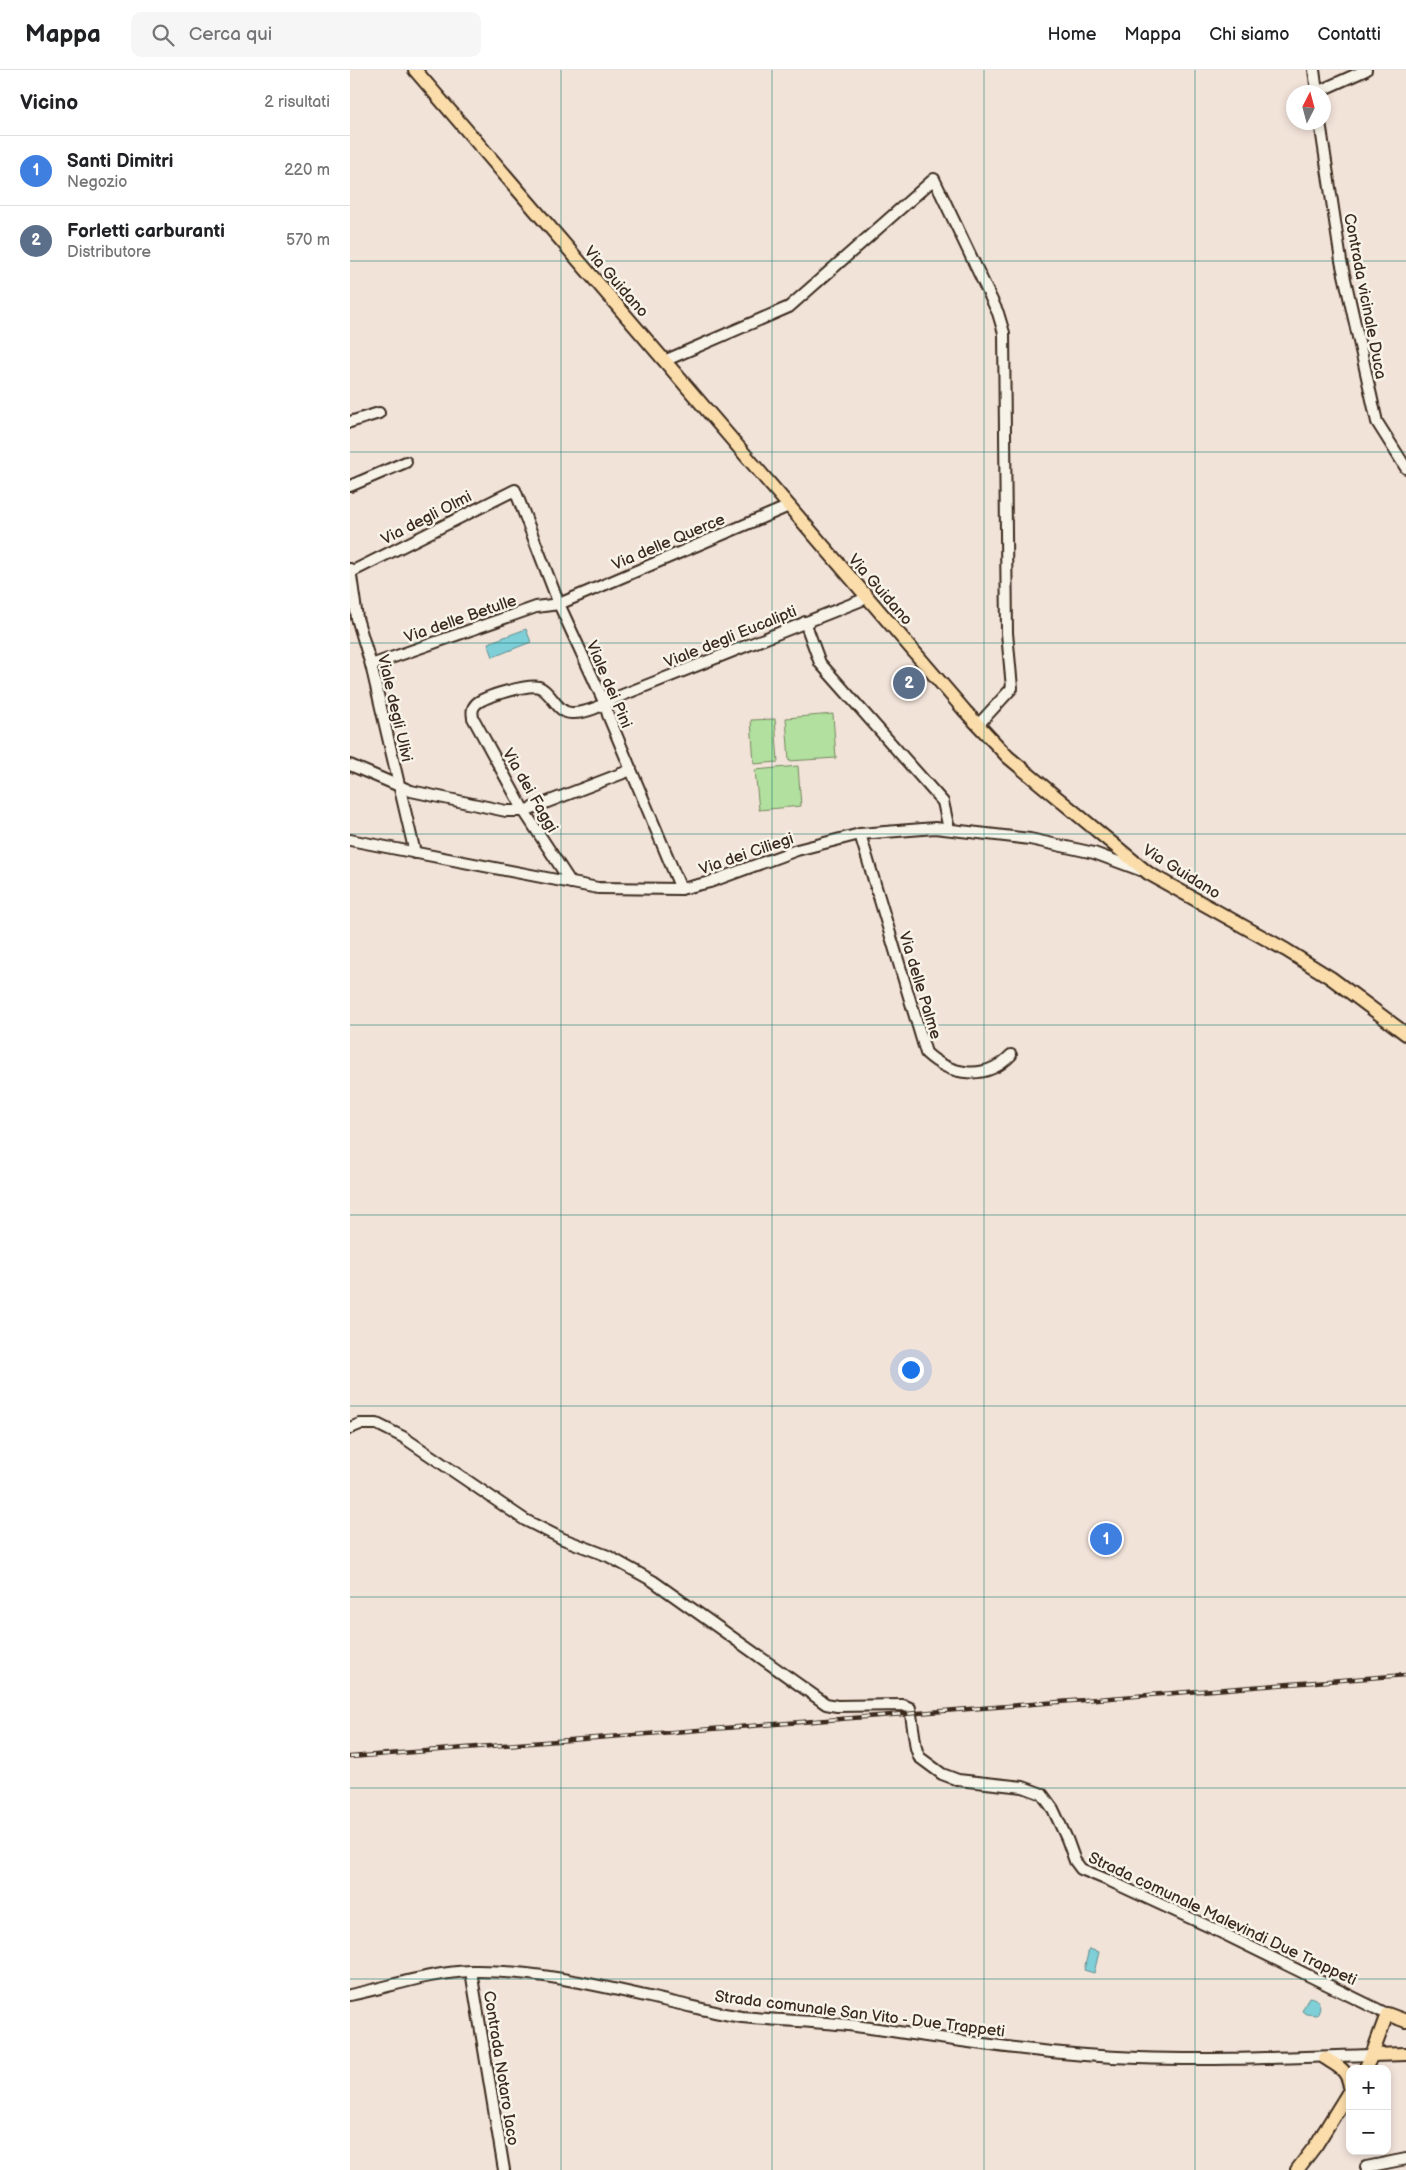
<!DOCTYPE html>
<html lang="it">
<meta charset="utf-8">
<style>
:root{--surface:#fff;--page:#f6f6f6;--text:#202124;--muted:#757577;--line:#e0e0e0;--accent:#db2777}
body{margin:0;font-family:"Balsamiq Sans",sans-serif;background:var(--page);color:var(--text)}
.controls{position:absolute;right:15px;bottom:15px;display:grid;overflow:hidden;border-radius:10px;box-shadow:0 2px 8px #0003}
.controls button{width:45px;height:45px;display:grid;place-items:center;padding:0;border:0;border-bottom:1px solid var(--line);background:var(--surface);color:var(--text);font:25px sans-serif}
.compass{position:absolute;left:936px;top:15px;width:45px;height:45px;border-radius:50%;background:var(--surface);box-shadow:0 2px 8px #0003;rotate:6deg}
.you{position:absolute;left:560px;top:1299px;width:18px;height:18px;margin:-12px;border:4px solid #fff;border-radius:50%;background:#1a73e8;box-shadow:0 0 0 8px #1a73e833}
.badge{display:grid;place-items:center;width:32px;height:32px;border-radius:50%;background:var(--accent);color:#fff;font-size:16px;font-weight:700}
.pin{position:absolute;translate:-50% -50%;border:2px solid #fff;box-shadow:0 1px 5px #0006}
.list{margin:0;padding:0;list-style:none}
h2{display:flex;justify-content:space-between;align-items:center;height:65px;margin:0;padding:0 20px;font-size:21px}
h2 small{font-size:16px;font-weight:400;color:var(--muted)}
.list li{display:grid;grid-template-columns:32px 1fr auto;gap:15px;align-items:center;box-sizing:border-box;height:70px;padding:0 20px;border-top:1px solid var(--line)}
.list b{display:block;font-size:19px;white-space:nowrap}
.list p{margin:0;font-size:16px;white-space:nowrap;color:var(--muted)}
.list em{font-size:16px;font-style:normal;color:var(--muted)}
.icon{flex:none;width:28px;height:28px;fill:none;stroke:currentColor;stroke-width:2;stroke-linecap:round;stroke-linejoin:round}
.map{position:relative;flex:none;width:1056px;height:2100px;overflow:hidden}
header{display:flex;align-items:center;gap:30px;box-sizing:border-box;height:70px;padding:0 25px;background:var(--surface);border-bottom:1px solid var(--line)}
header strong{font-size:24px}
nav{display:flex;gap:28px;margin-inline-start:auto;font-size:18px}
.search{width:350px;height:45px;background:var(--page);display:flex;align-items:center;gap:12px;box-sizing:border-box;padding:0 18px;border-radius:10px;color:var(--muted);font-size:19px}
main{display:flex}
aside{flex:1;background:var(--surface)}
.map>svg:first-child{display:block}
.green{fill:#b1e09f;stroke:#76855e}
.water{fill:#7ecfd7;stroke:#638d8d}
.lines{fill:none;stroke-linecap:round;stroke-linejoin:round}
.minor-casing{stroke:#3b2a1e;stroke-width:14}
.major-casing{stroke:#3b2a1e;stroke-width:16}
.minor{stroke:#f7f3e8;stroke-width:10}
.major{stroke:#fbddab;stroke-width:12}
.rail-casing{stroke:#3b2a1e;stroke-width:4.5}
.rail{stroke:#f7f3e8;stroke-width:2.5;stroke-dasharray:8;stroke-linecap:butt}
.grid{fill:none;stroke:#0f766e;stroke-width:1;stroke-opacity:0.55}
.labels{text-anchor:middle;stroke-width:5;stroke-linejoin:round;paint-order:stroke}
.street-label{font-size:16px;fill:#3b2a1e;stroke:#f7f3e8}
</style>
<header>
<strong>Mappa</strong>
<div class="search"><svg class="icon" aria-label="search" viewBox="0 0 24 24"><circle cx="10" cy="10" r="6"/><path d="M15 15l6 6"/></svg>Cerca qui</div>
<nav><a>Home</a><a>Mappa</a><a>Chi siamo</a><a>Contatti</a></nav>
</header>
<main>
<aside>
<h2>Vicino<small>2 risultati</small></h2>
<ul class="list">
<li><span class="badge" style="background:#3f7fe0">1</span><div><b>Santi Dimitri</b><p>Negozio</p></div><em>220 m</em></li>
<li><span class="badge" style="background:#5c6f8a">2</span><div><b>Forletti carburanti</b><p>Distributore</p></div><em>570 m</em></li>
</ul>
</aside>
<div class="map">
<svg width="1056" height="2100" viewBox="0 0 1056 2100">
<rect width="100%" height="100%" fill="#f2e3d9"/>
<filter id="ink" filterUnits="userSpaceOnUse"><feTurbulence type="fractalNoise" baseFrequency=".02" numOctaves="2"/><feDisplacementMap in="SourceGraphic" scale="10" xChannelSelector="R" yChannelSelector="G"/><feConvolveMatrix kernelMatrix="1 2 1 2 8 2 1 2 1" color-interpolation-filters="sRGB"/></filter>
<g filter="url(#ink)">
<g class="green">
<polygon points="483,644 486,688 439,691 436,648"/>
<polygon points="425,649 428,692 404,694 401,650"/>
<polygon points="448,696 451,736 409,740 405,700"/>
</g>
<g class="water">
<polygon points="176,559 181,572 143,587 138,573"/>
<polygon points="739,1879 749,1882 744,1903 734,1900"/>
<path d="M 959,1927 C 969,1928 973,1937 967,1945 L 956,1944 L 952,1941 Z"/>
</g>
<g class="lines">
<defs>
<g id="minor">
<polyline points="964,0 967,22"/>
<polyline points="967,22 1016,0"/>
<polyline points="970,52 991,191 1027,352 1056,398"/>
<polyline points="314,291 439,237 584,109 648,243 654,263 657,563 662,618 628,655"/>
<polyline points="0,352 29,343"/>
<polyline points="0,416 56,392"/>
<polyline points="0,499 7,548 21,595 65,783"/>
<polyline points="1,502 165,420 209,534 255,634 258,645 331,819"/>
<polyline points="455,552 470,593 593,732 599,759"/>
<polyline points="21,595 186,537 209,534 439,436"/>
<polyline points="0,695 61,721 156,741 174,741 281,700"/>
<path d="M 510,764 L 576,983 C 601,1006 636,1011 661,985"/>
<polyline points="0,770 248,818 331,819 360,812 447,780 510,764 585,758 680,769 744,783 790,800"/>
<path d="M 221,813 L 174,741 L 123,648 C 122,642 122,638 126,634 C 134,626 179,614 189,617 C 202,622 207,643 221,643 C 235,644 254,635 265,628 L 517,528"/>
<polyline points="0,1358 10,1354 27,1354 53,1367 175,1450 213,1469 258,1486 303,1511 476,1634 487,1636 553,1635 560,1638 566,1678 569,1687 592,1704 608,1710 673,1717 692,1724 703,1739 717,1769 725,1791 731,1799 760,1811 864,1859 1037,1944"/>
<polyline points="121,1901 154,2100"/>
<path d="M 0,1925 C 40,1917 81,1902 122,1901 C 190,1900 259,1918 326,1933 C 348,1938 370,1944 392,1947 C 430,1951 468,1951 506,1956 C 600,1969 694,1985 789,1988 C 867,1991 945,1987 1022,1985"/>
<polyline points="1017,2100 1016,2097 1056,2089"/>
</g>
<g id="major">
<polyline points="65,0 615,641 658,687 798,803 936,880 981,908 1056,964"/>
<polyline points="1022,1985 1056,1984"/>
<path d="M 975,1988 C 988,1996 998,2000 1000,2017"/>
<polyline points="1015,1999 1022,1985 1037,1944 1056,1951"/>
<polyline points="947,2100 966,2075 1000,2020"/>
</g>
</defs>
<use href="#minor" class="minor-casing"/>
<use href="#major" class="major-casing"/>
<use href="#minor" class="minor"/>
<use href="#major" class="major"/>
<defs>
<polyline id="rail" points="0,1687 1056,1605"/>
</defs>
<use href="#rail" class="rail-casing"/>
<use href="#rail" class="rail"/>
</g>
</g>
<path class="grid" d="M 211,0 L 211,2100M 422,0 L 422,2100M 634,0 L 634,2100M 845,0 L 845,2100M 0,191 L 1056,191M 0,382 L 1056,382M 0,573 L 1056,573M 0,764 L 1056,764M 0,955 L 1056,955M 0,1145 L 1056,1145M 0,1336 L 1056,1336M 0,1527 L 1056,1527M 0,1718 L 1056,1718M 0,1909 L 1056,1909"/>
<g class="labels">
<g class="street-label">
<text transform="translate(267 211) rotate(49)" y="6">Via Guidano</text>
<text transform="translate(1016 226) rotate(79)" y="6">Contrada vicinale Duca</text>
<text transform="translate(76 447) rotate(-27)" y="6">Via degli Olmi</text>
<text transform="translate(318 471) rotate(-23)" y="6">Via delle Querce</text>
<text transform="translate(531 519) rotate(49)" y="6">Via Guidano</text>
<text transform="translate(110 548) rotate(-19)" y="6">Via delle Betulle</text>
<text transform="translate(380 566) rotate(-22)" y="6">Viale degli Eucalipti</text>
<text transform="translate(260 614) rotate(67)" y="6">Viale dei Pini</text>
<text transform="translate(46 638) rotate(77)" y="6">Viale degli Ulivi</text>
<text transform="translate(181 720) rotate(60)" y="6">Via dei Faggi</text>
<text transform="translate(396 783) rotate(-19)" y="6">Via dei Ciliegi</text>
<text transform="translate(832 801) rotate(32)" y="6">Via Guidano</text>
<text transform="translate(571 915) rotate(73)" y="6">Via delle Palme</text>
<text transform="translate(873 1848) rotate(25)" y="6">Strada comunale Malevindi Due Trappeti</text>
<text transform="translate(510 1943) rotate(7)" y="6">Strada comunale San Vito - Due Trappeti</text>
<text transform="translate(152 1998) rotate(81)" y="6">Contrada Notaro Iaco</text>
</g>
</g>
</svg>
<div class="controls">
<button>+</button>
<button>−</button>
</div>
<svg class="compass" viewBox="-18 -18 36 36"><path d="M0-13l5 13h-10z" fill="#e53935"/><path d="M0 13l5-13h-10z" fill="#757577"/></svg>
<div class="you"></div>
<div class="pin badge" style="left:756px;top:1469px;background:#3f7fe0">1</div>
<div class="pin badge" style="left:559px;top:613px;background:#5c6f8a">2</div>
</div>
</main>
